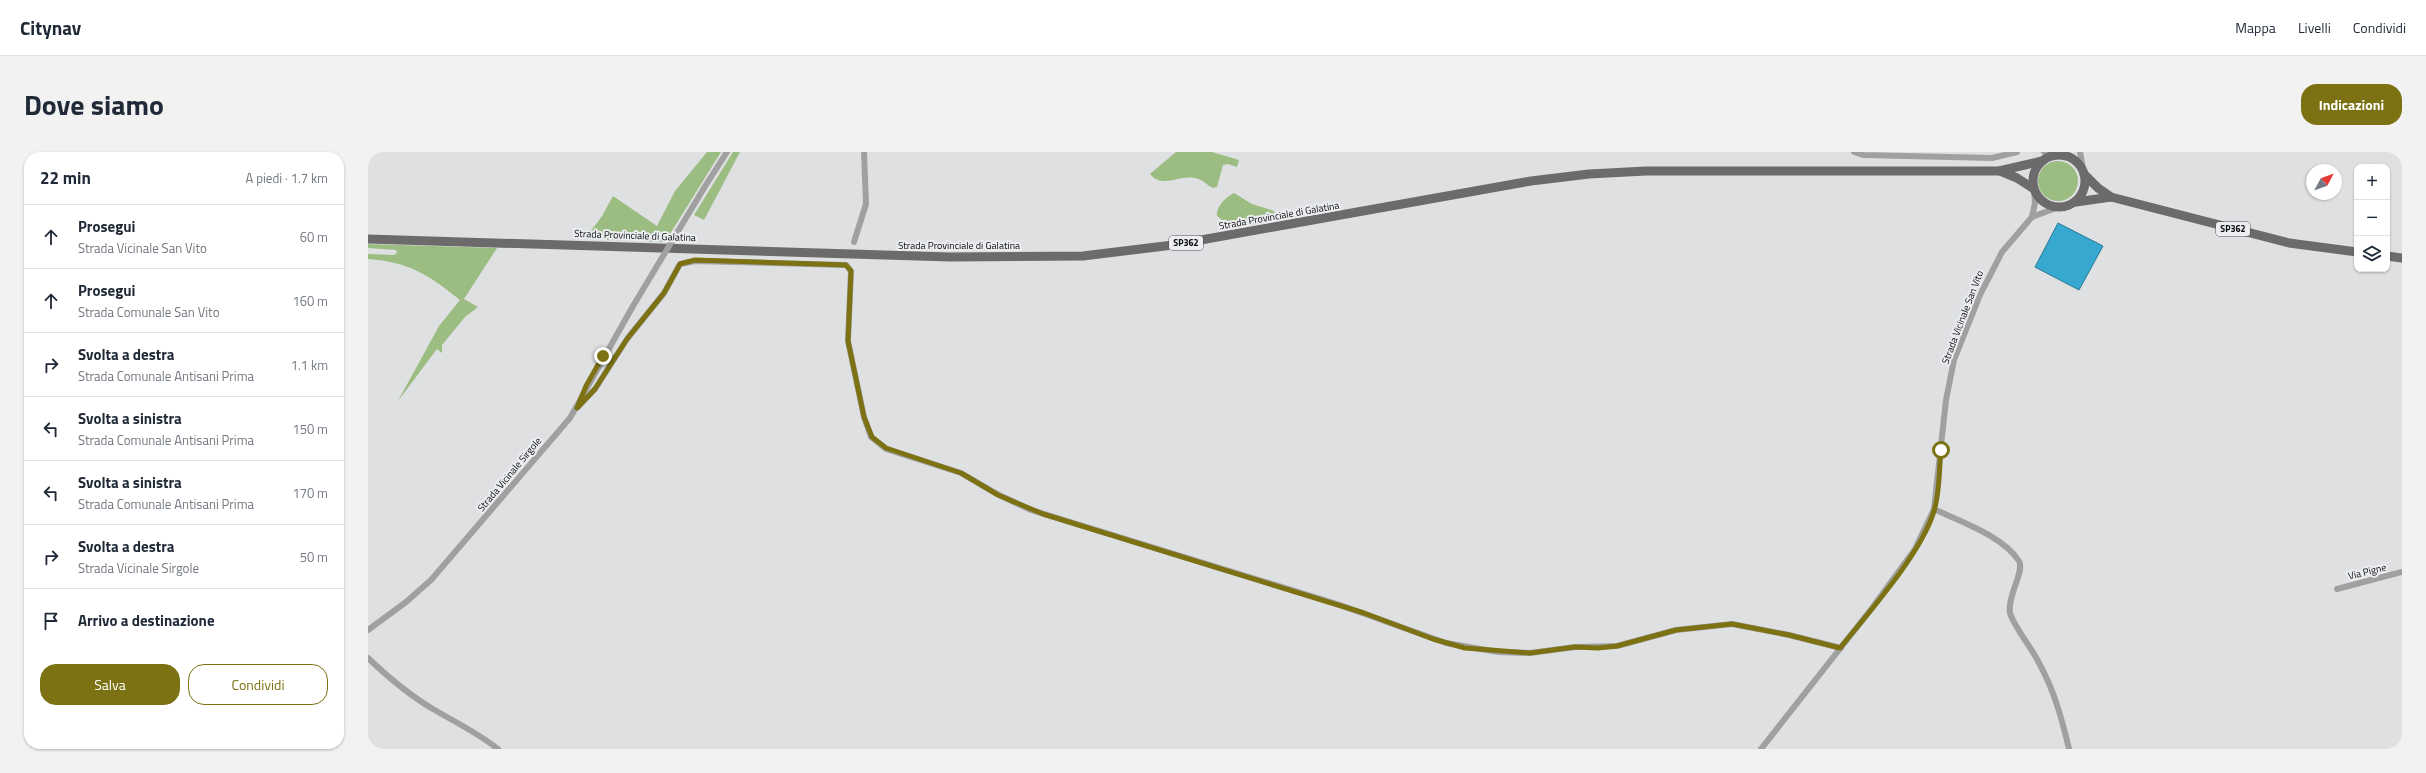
<!DOCTYPE html>
<html lang="it">
<meta charset="utf-8">
<style>
:root{--surface:#fff;--page:#f2f2f3;--text:#1f2937;--muted:#747a83;--line:#e0e1e3;--accent:#7c7213}
body{margin:0;font-family:"Titillium Web",sans-serif;background:var(--page);color:var(--text)}
.controls{position:absolute;right:12px;top:12px;display:grid;overflow:hidden;border-radius:8px;box-shadow:0 1px 3px #0004}
.controls button{width:36px;height:36px;display:grid;place-items:center;padding:0;border:0;border-bottom:1px solid var(--line);background:var(--surface);color:var(--text);font:20px sans-serif}
.compass{position:absolute;left:1938px;top:12px;width:36px;height:36px;border-radius:50%;background:var(--surface);box-shadow:0 1px 3px #0004;rotate:49deg}
.stop{position:absolute;width:12px;height:12px;margin:-9px;border:3px solid #7c7213;border-radius:50%;background:#fff}
.stop.end{background:#7c7213;border-color:#fff;box-shadow:0 1px 4px #0008}
.list{margin:0;padding:0;list-style:none}
h2{display:flex;justify-content:space-between;align-items:center;height:52px;margin:0;padding:0 16px;font-size:17px}
h2 small{font-size:13px;font-weight:400;color:var(--muted)}
.list li{display:grid;grid-template-columns:26px 1fr auto;gap:12px;align-items:center;box-sizing:border-box;height:64px;padding:0 16px;border-top:1px solid var(--line)}
.list b{display:block;font-size:15px;white-space:nowrap}
.list p{margin:0;font-size:13px;white-space:nowrap;color:var(--muted)}
.list em{font-size:13px;font-style:normal;color:var(--muted)}
.actions{display:flex;gap:8px;padding:12px 16px}
.actions a{flex:1;padding:9px 0;border:1px solid var(--accent);border-radius:16px;text-align:center;font-size:14px;color:var(--accent)}
.actions .main{background:var(--accent);color:#fff}
.icon{flex:none;width:22px;height:22px;fill:none;stroke:currentColor;stroke-width:2;stroke-linecap:round;stroke-linejoin:round}
.map{position:relative;flex:none;width:2034px;height:597px;overflow:hidden;border-radius:16px}
header{display:flex;align-items:center;gap:24px;box-sizing:border-box;height:56px;padding:0 20px;background:var(--surface);border-bottom:1px solid var(--line)}
header strong{font-size:19px}
nav{display:flex;gap:22px;margin-inline-start:auto;font-size:14px}
.intro{display:flex;align-items:center;justify-content:space-between;box-sizing:border-box;height:96px;padding:0 24px}
h1{margin:0;font-size:28px}
.button{padding:10px 18px;border-radius:16px;background:var(--accent);color:#fff;font-size:14px;font-weight:700}
main{display:flex;gap:24px;padding:0 24px}
aside{flex:1;background:var(--surface);border-radius:16px;box-shadow:0 1px 3px #0004}
.map>svg:first-child{display:block}
.green{fill:#9cbd82}
.water{fill:#37a9d0;stroke:#2a7a96}
.lines{fill:none;stroke-linecap:round;stroke-linejoin:round}
.minor{stroke:#a1a0a0;stroke-width:6}
.primary{stroke:#6d6a6b;stroke-width:9}
.minor-bridge{stroke:#a1a0a0;stroke-width:6}
.route{stroke:#7c7213;stroke-width:5}
.labels{text-anchor:middle;stroke-width:4;stroke-linejoin:round;paint-order:stroke}
.shield{fill:#ebedf0;stroke:#4f5051;stroke-width:1}
.shield-label{font-size:9px;font-weight:bold;fill:#0c0d0d}
.street-label{font-size:10px;fill:#0c0d0d;stroke:#ebedf0}
</style>
<header>
<strong>Citynav</strong>
<nav><a>Mappa</a><a>Livelli</a><a>Condividi</a></nav>
</header>
<div class="intro"><h1>Dove siamo</h1><a class="button">Indicazioni</a></div>
<main>
<aside>
<h2>22 min<small>A piedi · 1.7 km</small></h2>
<ul class="list">
<li><svg class="icon" aria-label="ahead" viewBox="0 0 24 24"><path d="M12 20V5M6 11l6-6 6 6"/></svg><div><b>Prosegui</b><p>Strada Vicinale San Vito</p></div><em>60 m</em></li>
<li><svg class="icon" aria-label="ahead" viewBox="0 0 24 24"><path d="M12 20V5M6 11l6-6 6 6"/></svg><div><b>Prosegui</b><p>Strada Comunale San Vito</p></div><em>160 m</em></li>
<li><svg class="icon" aria-label="right" viewBox="0 0 24 24"><path d="M7 20v-9h11M14 6l5 5-5 5"/></svg><div><b>Svolta a destra</b><p>Strada Comunale Antisani Prima</p></div><em>1.1 km</em></li>
<li><svg class="icon" aria-label="left" viewBox="0 0 24 24"><path d="M17 20v-9H6M10 6l-5 5 5 5"/></svg><div><b>Svolta a sinistra</b><p>Strada Comunale Antisani Prima</p></div><em>150 m</em></li>
<li><svg class="icon" aria-label="left" viewBox="0 0 24 24"><path d="M17 20v-9H6M10 6l-5 5 5 5"/></svg><div><b>Svolta a sinistra</b><p>Strada Comunale Antisani Prima</p></div><em>170 m</em></li>
<li><svg class="icon" aria-label="right" viewBox="0 0 24 24"><path d="M7 20v-9h11M14 6l5 5-5 5"/></svg><div><b>Svolta a destra</b><p>Strada Vicinale Sirgole</p></div><em>50 m</em></li>
<li><svg class="icon" aria-label="arrive" viewBox="0 0 24 24"><path d="M6 21V4h12l-3 4 3 4H6"/></svg><div><b>Arrivo a destinazione</b></div></li>
</ul>
<div class="actions"><a class="main">Salva</a><a>Condividi</a></div>
</aside>
<div class="map">
<svg width="2034" height="597" viewBox="0 0 2034 597">
<rect width="100%" height="100%" fill="#dee0e2"/>
<g class="green">
<polygon points="339,0 353,0 297,90 217,87 234,64 245,44 289,74 307,39"/>
<polygon points="365,0 372,0 336,68 326,63"/>
<path d="M 808,0 L 844,0 L 871,8 L 869,15 L 860,12 L 855,13 L 849,35 L 845,36 C 837,32 835,27 826,26 C 811,23 794,37 782,22 Z"/>
<circle cx="1690" cy="29" r="20"/>
<path d="M 866,41 L 884,52 L 906,59 L 908,67 L 865,77 L 849,64 C 848,54 858,45 866,41 Z"/>
<path d="M 0,92 L 129,96 L 96,147 L 110,155 L 97,165 L 74,193 L 74,201 L 69,197 L 30,249 L 71,174 L 92,148 C 61,123 41,110 0,107 L 0,102 L 26,103 L 29,101 L 28,98 L 0,96 Z"/>
</g>
<polygon class="water" points="1690,71 1735,94 1711,138 1667,115"/>
<g class="lines">
<g class="minor">
<polyline points="1486,0 1495,3 1624,6 1649,0"/>
<polyline points="1676,0 1683,3"/>
<polyline points="1712,0 1716,22"/>
<polyline points="1693,2 1697,0"/>
<polyline points="336,36 359,0"/>
<polyline points="1664,65 1667,51 1666,37"/>
<polyline points="486,90 498,52 496,0"/>
<polyline points="209,256 227,237 259,187 296,141 312,112 327,109 478,113 483,119 480,189 496,265 503,285 518,297 593,321 631,343 663,358 969,452 1078,491 1130,500 1162,501 1207,495 1249,494 1308,478 1364,472 1421,483 1473,496"/>
<path d="M 1566,357 C 1593,370 1635,384 1651,409 C 1657,419 1639,444 1642,461 C 1645,473 1665,498 1671,511 C 1686,538 1694,567 1701,597"/>
<polyline points="1969,437 2034,420"/>
<polyline points="0,478 38,450 63,428 202,266 265,154"/>
<path d="M 0,506 C 20,525 41,543 65,557 C 87,570 110,581 130,597"/>
<polyline points="1393,597 1504,456 1547,397 1566,357 1578,248 1586,208 1612,143 1634,100 1664,65 1688,56"/>
</g>
<g class="primary">
<circle cx="1691" cy="29" r="26"/>
<polyline points="1632,19 1649,26 1666,37"/>
<polyline points="1716,22 1730,36 1743,45"/>
<polyline points="1708,50 1743,45 1921,91 1989,100"/>
<polyline points="0,87 582,105 715,104 805,93 1163,29 1221,22 1278,19 1631,19 1674,9"/>
<polyline points="2019,104 2034,106"/>
</g>
<polyline class="minor-bridge" points="265,154 336,36"/>
</g>
<g class="lines">
<path class="route" d="M 235,204 L 218,234 L 209,256 L 227,237 L 259,187 L 296,141 L 312,112 L 327,108 L 478,113 L 483,119 L 480,189 L 496,265 L 504,285 L 518,296 L 593,321 L 630,343 L 675,362 L 996,461 L 1065,487 L 1097,496 L 1162,501 L 1207,495 L 1230,496 L 1249,494 L 1308,478 L 1364,472 L 1421,483 L 1472,496 C 1501,460 1553,402 1566,359 C 1572,340 1571,317 1573,298"/>
</g>
<g class="labels">
<g class="shield">
<rect x="1848" y="70" width="34" height="14" rx="3"/>
<rect x="801" y="84" width="34" height="14" rx="3"/>
</g>
<g class="shield-label">
<text x="1865" y="80">SP362</text>
<text x="818" y="94">SP362</text>
</g>
<g class="street-label">
<text transform="translate(911 63) rotate(-10)" y="4">Strada Provinciale di Galatina</text>
<text transform="translate(267 83) rotate(2)" y="4">Strada Provinciale di Galatina</text>
<text x="591" y="97">Strada Provinciale di Galatina</text>
<text transform="translate(1594 165) rotate(-69)" y="4">Strada Vicinale San Vito</text>
<text transform="translate(141 322) rotate(-50)" y="4">Strada Vicinale Sirgole</text>
<text transform="translate(1999 419) rotate(-14)" y="4">Via Pigne</text>
</g>
</g>
</svg>
<div class="controls">
<button>+</button>
<button>−</button>
<button><svg class="icon" aria-label="layers" viewBox="0 0 24 24"><path d="M12 4l9 5-9 5-9-5zM3 14l9 5 9-5"/></svg></button>
</div>
<svg class="compass" viewBox="-18 -18 36 36"><path d="M0-13l5 13h-10z" fill="#e53935"/><path d="M0 13l5-13h-10z" fill="#747a83"/></svg>
<div class="stop" style="left:1573px;top:298px"></div>
<div class="stop end" style="left:235px;top:204px"></div>
</div>
</main>
